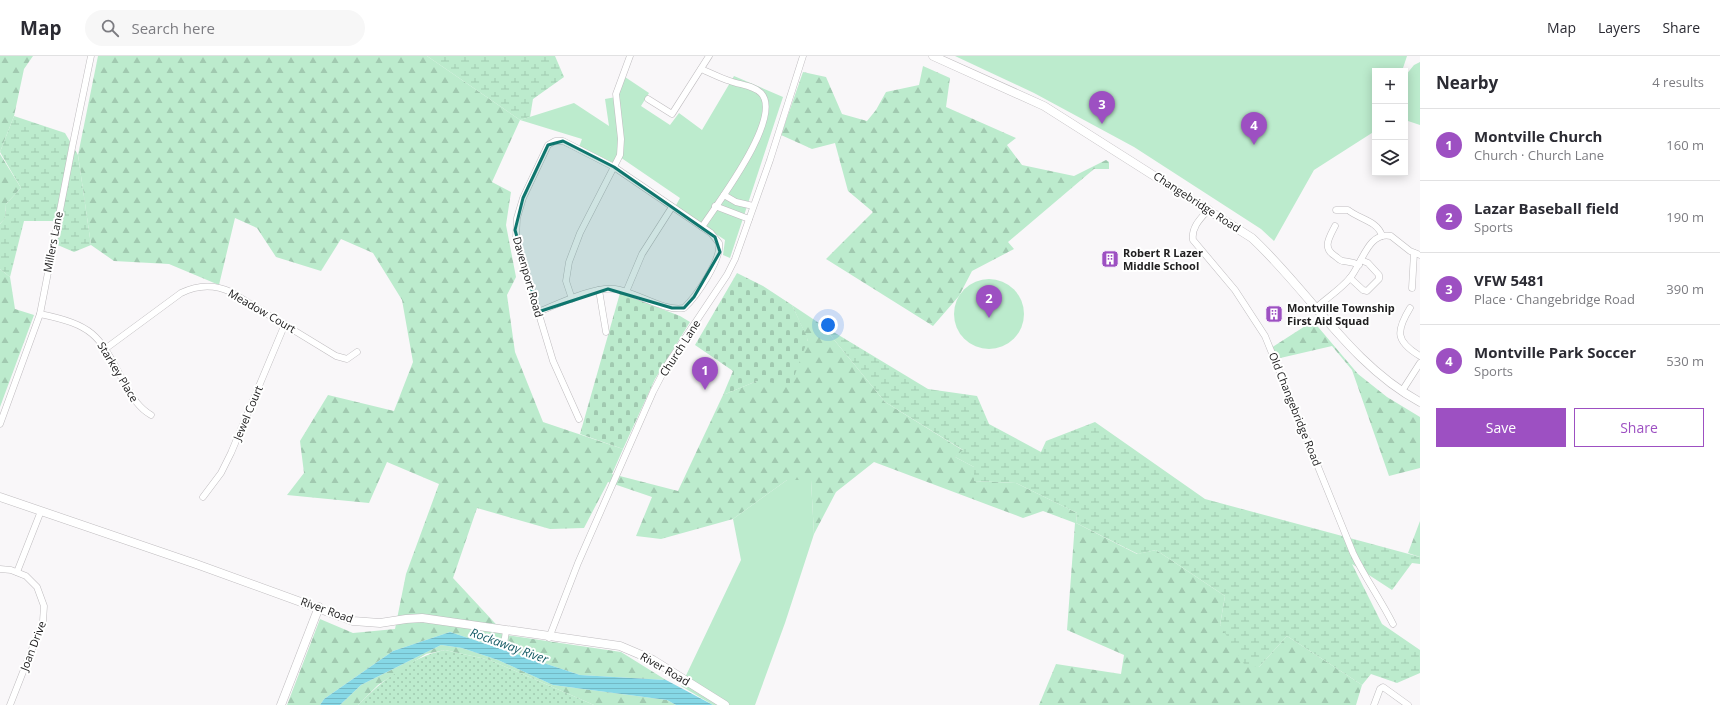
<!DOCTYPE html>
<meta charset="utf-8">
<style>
:root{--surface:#fff;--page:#f7f7f7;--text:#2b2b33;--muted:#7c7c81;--line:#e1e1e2;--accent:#9d50c2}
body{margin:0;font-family:"Open Sans",sans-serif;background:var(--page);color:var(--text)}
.controls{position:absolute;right:12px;top:12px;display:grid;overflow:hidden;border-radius:0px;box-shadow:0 2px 10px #0003}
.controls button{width:36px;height:36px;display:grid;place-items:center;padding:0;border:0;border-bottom:1px solid var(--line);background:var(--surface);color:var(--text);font:20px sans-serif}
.you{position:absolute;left:828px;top:269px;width:14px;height:14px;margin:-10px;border:3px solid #fff;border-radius:50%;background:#1a73e8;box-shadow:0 0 0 6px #1a73e833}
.badge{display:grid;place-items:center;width:26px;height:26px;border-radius:50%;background:var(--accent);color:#fff;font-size:13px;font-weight:700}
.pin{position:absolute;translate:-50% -33px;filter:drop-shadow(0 1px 2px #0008)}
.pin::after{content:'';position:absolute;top:21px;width:14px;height:12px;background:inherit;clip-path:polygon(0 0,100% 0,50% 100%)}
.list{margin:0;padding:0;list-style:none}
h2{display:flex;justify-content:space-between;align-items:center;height:52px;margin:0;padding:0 16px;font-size:17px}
h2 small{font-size:13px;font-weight:400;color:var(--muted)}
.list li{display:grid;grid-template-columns:26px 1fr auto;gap:12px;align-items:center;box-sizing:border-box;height:72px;padding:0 16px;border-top:1px solid var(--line)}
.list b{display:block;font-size:15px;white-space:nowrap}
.list p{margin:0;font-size:13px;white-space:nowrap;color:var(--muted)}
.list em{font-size:13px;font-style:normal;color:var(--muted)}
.actions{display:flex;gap:8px;padding:12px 16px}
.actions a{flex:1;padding:9px 0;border:1px solid var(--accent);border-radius:0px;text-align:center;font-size:14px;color:var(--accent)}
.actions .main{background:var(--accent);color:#fff}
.icon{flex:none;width:22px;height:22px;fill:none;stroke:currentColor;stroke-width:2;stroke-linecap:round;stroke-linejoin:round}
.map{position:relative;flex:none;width:1420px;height:649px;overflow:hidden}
header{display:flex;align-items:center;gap:24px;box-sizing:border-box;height:56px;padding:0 20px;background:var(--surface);border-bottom:1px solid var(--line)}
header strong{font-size:19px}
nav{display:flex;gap:22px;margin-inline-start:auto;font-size:14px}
.search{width:280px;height:36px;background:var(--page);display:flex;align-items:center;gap:10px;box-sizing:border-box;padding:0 14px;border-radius:22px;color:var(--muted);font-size:15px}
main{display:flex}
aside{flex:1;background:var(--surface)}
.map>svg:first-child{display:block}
.grass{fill:url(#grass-dots)}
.forest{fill:url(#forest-firs)}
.wetland{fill:url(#wetland-marsh)}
.cemetery{fill:url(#cemetery-stones)}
.park{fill:#bcebcd}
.water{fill:url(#water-rules)}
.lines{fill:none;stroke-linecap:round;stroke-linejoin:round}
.street-casing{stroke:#bfbcbf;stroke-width:7}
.secondary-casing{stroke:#bfbcbf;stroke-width:9}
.street{stroke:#fff;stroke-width:6}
.secondary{stroke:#fff;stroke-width:8}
.marked{fill:#0f766e;fill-opacity:0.2;stroke:#0f766e;stroke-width:3;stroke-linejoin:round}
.labels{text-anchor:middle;stroke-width:4;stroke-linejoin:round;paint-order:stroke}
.street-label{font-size:11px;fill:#212021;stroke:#fff}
.poi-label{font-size:11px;font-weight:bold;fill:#212021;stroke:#fff;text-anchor:start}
.water-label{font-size:12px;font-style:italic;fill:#155b65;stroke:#fff}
</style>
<header>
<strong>Map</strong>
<div class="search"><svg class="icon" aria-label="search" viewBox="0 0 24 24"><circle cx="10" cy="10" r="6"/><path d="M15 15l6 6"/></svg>Search here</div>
<nav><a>Map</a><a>Layers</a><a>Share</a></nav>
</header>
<main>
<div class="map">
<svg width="1420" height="649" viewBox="0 0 1420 649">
<defs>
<pattern id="grass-dots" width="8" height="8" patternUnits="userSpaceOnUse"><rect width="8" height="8" fill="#bcebcd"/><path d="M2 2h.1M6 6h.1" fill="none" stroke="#a1c9b0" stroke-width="1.8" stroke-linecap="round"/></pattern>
<pattern id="forest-firs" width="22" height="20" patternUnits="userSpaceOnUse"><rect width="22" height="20" fill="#bcebcd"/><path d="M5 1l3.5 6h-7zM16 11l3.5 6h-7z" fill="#a1c9b0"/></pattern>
<pattern id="wetland-marsh" width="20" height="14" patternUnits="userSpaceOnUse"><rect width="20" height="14" fill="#bcebcd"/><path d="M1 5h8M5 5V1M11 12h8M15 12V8" fill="none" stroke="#a1c9b0"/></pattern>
<pattern id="cemetery-stones" width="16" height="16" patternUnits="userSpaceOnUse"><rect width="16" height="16" fill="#bcebcd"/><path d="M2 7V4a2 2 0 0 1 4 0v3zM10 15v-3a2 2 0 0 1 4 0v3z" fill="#a1c9b0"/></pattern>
<pattern id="water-rules" width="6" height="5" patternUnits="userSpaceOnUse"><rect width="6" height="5" fill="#86d8e6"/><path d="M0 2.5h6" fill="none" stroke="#73b9c5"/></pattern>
</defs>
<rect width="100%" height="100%" fill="#f9f7f9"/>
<path class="grass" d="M 445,594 L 490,604 L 594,649 L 358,649 C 383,624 411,601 445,594 Z"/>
<g class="forest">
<polygon points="0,0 33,0 24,13 14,60 0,96"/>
<polygon points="98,0 427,0 520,64 492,126 511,136 506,169 516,221 507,239 515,296 543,366 623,393 612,418 678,435 723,339 757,325 808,284 792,249 822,269 885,346 964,395 955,401 974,411 974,425 1016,427 1077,457 1076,467 1137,498 1156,494 1225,540 1220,569 1259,611 1287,580 1362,629 1356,649 1039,649 1056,608 1121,618 1124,599 1067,574 1075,467 1043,455 1023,462 874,406 836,436 814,478 811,424 787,424 733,463 661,483 636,480 652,441 608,426 584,472 550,473 477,452 453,522 506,579 621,596 666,624 580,619 450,576 393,595 324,643 320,649 287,649 320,563 353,577 395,573 406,518 439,428 387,406 369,447 287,439 304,417 300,385 328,339 394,355 413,306 402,244 373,197 341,183 321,215 276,201 257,172 235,162 219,229 169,208 114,205 91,189 78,99"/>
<polygon points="923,10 950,22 946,51 1016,82 1007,89 1022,109 1074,120 1106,104 1109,106 1109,113 1094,113 1008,186 1014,193 972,215 959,240 933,270 826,203 873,156 848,135 835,87 812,93 781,79 803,16 826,21 842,58 867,65 876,54 886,36 919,29"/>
<polygon points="0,98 21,132 6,148 5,162 0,168"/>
<polygon points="0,213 10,221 15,253 34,259 0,351"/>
<polygon points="1313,265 1358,318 1387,341 1420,361 1420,412 1389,420 1352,314 1332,290 1276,303 1271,292"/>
<polygon points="1420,465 1420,501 1408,497"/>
<polygon points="441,589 462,592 498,604 553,629 667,644 676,649 594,649 490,604 445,594 426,598 402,613 378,629 358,649 340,649 361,629"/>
</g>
<g class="wetland">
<polygon points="427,0 555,0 564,21 533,43 530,61 520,64"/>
<polygon points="14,60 65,77 78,99 91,189 74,196 53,187 57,165 24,165 10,221 0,213 0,168 5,162 6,148 21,132 0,96"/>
<polygon points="822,269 928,333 977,340 989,368 1041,396 1046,385 1095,366 1205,443 1420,501 1420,508 1412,507 1392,534 1352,508 1382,568 1420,594 1420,617 1397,627 1371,618 1362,629 1287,580 1259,611 1244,608 1220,569 1225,540 1156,494 1138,498 1076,467 1077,457 1016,427 974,425 974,411 955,401 963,394 885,346"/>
</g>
<g class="cemetery">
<polygon points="737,217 763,230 792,249 808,283 791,329 757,325 723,339 733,315 695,289"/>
<polygon points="620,237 680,260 690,266 655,323 623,393 580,378"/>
</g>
<g class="park">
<polygon points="955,0 1407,0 1402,15 1375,15 1375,75 1314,114 1274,185 1261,173 1134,91 1034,37"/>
<polygon points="1420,6 1420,69 1405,64 1405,57 1408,57 1405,53 1405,20 1414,9"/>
<polygon points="622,19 649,37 641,50 670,69 679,57 702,74 734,20 783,41 730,202 723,199 725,184 675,151 680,142 617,99 611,110 579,91 582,83 520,64 574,47 609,70 605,43 616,41"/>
<circle cx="989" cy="258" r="35"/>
<polygon points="787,424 811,424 814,478 785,567 755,649 713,649 681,630 741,504 733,463"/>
</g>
<polygon class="water" points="450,576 580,619 666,624 713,649 676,649 667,644 553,629 498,604 462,592 441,589 361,629 340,649 320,649 324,643 393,595"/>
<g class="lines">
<defs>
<g id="street">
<path d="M 701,13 C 711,17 720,22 730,25 C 740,29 753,29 761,37 C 784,61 717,148 702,171"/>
<polyline points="648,43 672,58 709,0"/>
<polyline points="724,139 736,146 753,150"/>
<polyline points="715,150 749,163"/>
<path d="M 1209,153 C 1201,162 1191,171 1193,184 L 1235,234 L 1265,280 L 1353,497 C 1365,522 1381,544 1393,568"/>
<path d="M 1336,154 L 1348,154 C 1359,163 1378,165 1382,180"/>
<path d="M 1335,170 C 1329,182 1322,192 1335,200 C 1338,202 1340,205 1343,205 C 1349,206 1353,206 1359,209"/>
<polyline points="1350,222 1363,234 1367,235 1379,223 1379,219 1368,207 1361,204"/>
<polyline points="1412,232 1414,197"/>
<polyline points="599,234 606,276"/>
<polyline points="626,236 642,198 672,151"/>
<polyline points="572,243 566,225 569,206 580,177 620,99 621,83 616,38 630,0"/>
<path d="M 1317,251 C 1328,241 1341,233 1350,222 C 1362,208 1368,175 1391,180 L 1410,195 L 1420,199"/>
<path d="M 1410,252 C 1396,275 1395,285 1420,300"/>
<path d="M 538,256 C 558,248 594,230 615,233 C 636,236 664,256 684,252 C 696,241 722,203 719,187 L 711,177 L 614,111 L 563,85 L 555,85 L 548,89 L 523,142 L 517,162 L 516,182 L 553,305 L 579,363"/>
<path d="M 40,258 C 98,270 99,281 126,330 C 133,342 139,352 151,359"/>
<path d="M 105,293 L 181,237 C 197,229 214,228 231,236 L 336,300 L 347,303 L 357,296"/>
<polyline points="1402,335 1420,307"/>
<polyline points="0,368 40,258 72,92 91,0"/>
<polyline points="203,441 221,417 231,397 285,268"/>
<polyline points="0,513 11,514 26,520 37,531 44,550 43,565 10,649"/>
<polyline points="17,516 41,455"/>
<polyline points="549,582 578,507 653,336 667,309 727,219 735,203 770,104 803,0"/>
<polyline points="504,588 506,575"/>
<polyline points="1374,649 1380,633 1383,631 1408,649"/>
</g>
<g id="secondary">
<path d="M 933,0 L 1044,50 L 1252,182 C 1309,235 1351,309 1420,346"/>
<polyline points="0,441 196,508 353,565 380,567 406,563 422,562 620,590 653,604 725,649"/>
<polyline points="281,649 319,551"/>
</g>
</defs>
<use href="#street" class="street-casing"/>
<use href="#secondary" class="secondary-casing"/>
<use href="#street" class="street"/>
<use href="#secondary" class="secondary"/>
</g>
<path class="marked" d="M 563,85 L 614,111 L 715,181 L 720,196 L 694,241 L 684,252 L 672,252 L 608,233 L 538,256 L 515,174 L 523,142 L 548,89 Z"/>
<defs>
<symbol id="building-square" viewBox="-11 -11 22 22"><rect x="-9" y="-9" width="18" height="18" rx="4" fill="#9d50c2" stroke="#fff"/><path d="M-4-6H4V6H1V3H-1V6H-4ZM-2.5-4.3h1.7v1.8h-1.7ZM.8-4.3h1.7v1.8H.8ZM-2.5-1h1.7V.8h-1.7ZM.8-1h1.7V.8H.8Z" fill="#fff"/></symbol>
</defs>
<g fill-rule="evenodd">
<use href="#building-square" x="1100" y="193" width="20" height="20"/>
<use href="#building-square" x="1264" y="248" width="20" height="20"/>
</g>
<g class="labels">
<g class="street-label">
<text transform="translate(1197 146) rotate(33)" y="4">Changebridge Road</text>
<text transform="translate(53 186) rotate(-79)" y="4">Millers Lane</text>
<text transform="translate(528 221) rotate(74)" y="4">Davenport Road</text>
<text transform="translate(262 255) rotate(30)" y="4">Meadow Court</text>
<text transform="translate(680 292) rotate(-57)" y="4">Church Lane</text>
<text transform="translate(118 316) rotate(59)" y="4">Starkey Place</text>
<text transform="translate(1295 353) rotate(68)" y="4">Old Changebridge Road</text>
<text transform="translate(248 357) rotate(-67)" y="4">Jewel Court</text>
<text transform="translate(327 554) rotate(20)" y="4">River Road</text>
<text transform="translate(33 590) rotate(-69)" y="4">Joan Drive</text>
<text transform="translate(665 613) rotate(30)" y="4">River Road</text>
</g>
<g class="poi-label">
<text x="1123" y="201">Robert R Lazer<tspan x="1123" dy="13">Middle School</tspan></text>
<text x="1287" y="256">Montville Township<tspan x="1287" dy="13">First Aid Squad</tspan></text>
</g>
<g class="water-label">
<text transform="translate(509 590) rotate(20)" y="4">Rockaway River</text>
</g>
</g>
</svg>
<div class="controls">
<button>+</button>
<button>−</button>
<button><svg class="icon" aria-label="layers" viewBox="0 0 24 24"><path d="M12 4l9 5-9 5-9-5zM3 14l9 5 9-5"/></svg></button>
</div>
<div class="you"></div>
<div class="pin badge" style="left:705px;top:334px">1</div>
<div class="pin badge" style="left:989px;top:262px">2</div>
<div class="pin badge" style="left:1102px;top:68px">3</div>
<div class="pin badge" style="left:1254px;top:89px">4</div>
</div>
<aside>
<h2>Nearby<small>4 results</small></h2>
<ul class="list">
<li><span class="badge">1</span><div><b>Montville Church</b><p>Church · Church Lane</p></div><em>160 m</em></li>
<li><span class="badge">2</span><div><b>Lazar Baseball field</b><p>Sports</p></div><em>190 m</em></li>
<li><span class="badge">3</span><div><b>VFW 5481</b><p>Place · Changebridge Road</p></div><em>390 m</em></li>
<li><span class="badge">4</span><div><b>Montville Park Soccer</b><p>Sports</p></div><em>530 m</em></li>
</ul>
<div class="actions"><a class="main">Save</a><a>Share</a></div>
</aside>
</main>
